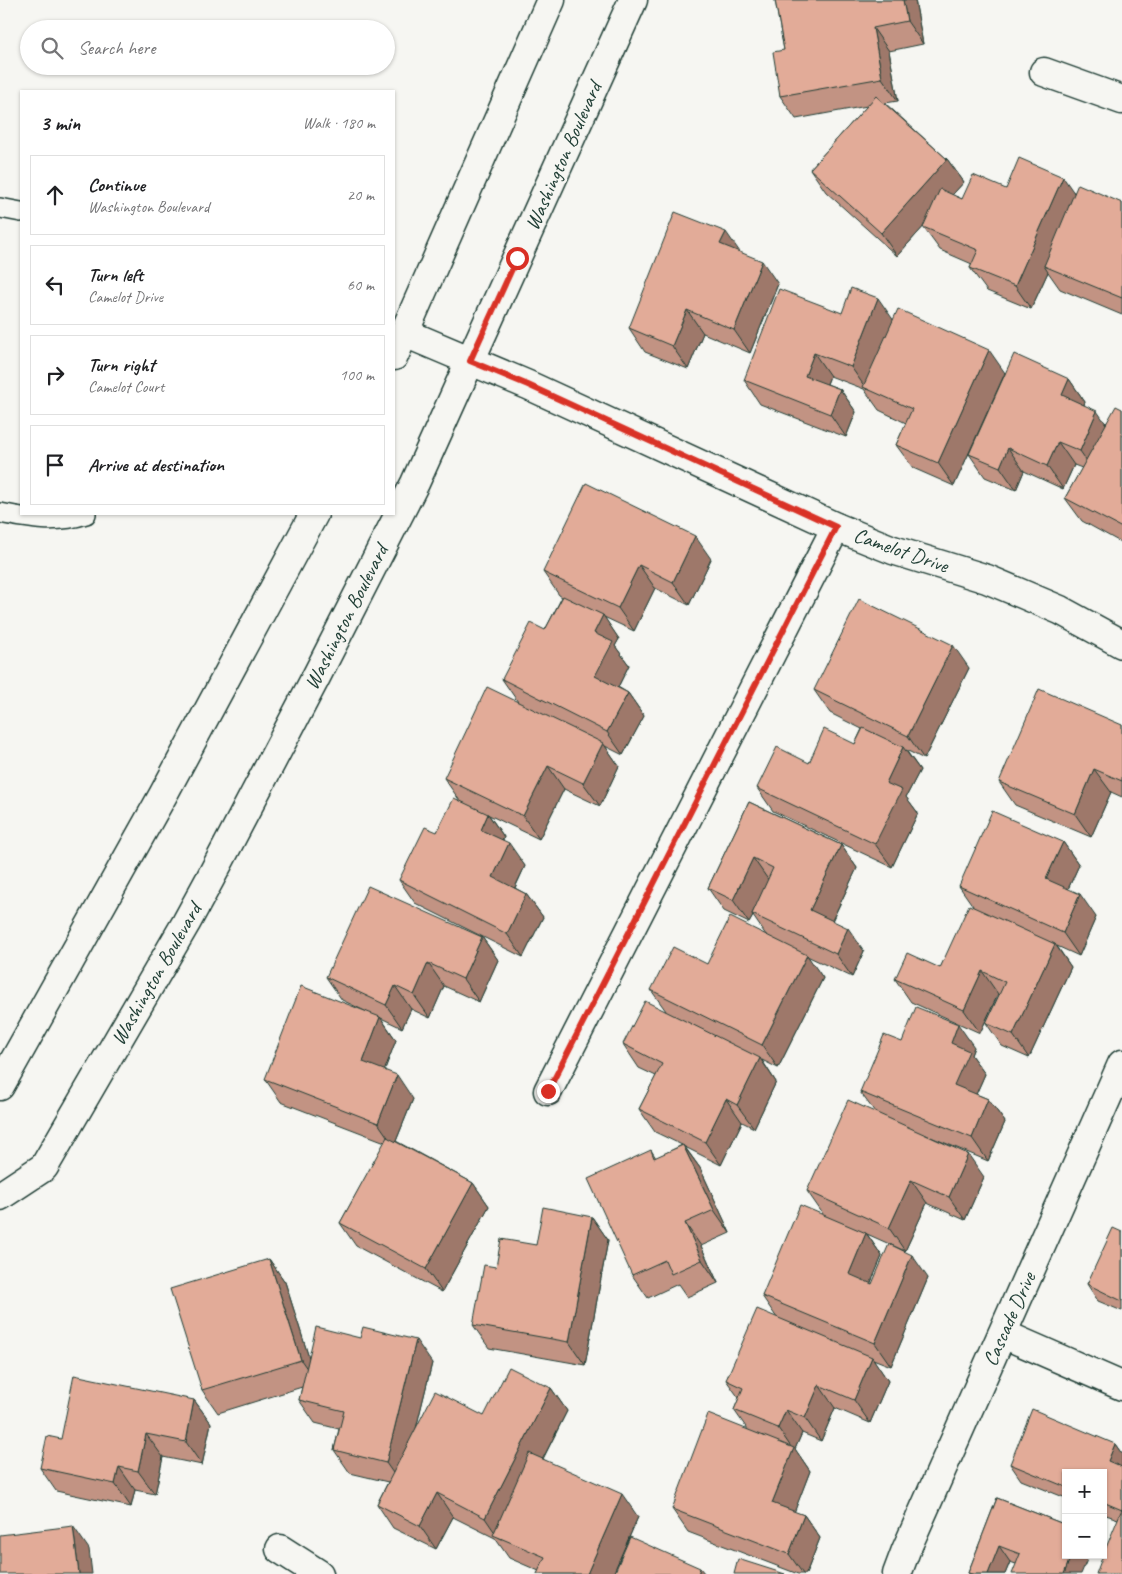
<!DOCTYPE html>
<meta charset="utf-8">
<style>
:root{--surface:#fff;--page:#f6f6f6;--text:#202124;--muted:#757577;--line:#e0e0e0}
body{margin:0;font-family:Caveat,sans-serif;background:var(--page);color:var(--text)}
.controls{position:absolute;right:15px;bottom:15px;display:grid;overflow:hidden;border-radius:0px;box-shadow:0 1px 4px #0004}
.controls button{width:45px;height:45px;display:grid;place-items:center;padding:0;border:0;border-bottom:1px solid var(--line);background:var(--surface);color:var(--text);font:25px sans-serif}
.stop{position:absolute;width:15px;height:15px;margin:-11px;border:4px solid #d93025;border-radius:50%;background:#fff}
.stop.end{background:#d93025;border-color:#fff;box-shadow:0 1px 5px #0008}
.list{margin:0;padding:0;list-style:none}
h2{display:flex;justify-content:space-between;align-items:center;height:65px;margin:0;padding:0 20px;font-size:21px}
h2 small{font-size:16px;font-weight:400;color:var(--muted)}
.list li{display:grid;grid-template-columns:32px 1fr auto;gap:15px;align-items:center;box-sizing:border-box;height:80px;margin:0 10px 10px;padding:0 10px;border:1px solid var(--line);border-radius:0px}
.list b{display:block;font-size:19px;white-space:nowrap}
.list p{margin:0;font-size:16px;white-space:nowrap;color:var(--muted)}
.list em{font-size:16px;font-style:normal;color:var(--muted)}
.icon{flex:none;width:28px;height:28px;fill:none;stroke:currentColor;stroke-width:2;stroke-linecap:round;stroke-linejoin:round}
.map{position:relative;flex:none;width:1122px;height:1574px;overflow:hidden}
.search{position:absolute;background:var(--surface);box-shadow:0 1px 4px #0004;left:20px;top:20px;width:375px;height:55px;display:flex;align-items:center;gap:12px;box-sizing:border-box;padding:0 18px;border-radius:28px;color:var(--muted);font-size:19px}
.panel{position:absolute;background:var(--surface);box-shadow:0 1px 4px #0004;left:20px;top:90px;width:375px;height:425px;border-radius:0px}
.map>svg:first-child{display:block}
.lines{fill:none;stroke-linecap:round;stroke-linejoin:round}
.service-casing{stroke:#1f3d34;stroke-width:22}
.minor-casing{stroke:#1f3d34;stroke-width:31}
.secondary-casing{stroke:#1f3d34;stroke-width:31}
.service{stroke:#f6f6f2;stroke-width:19}
.minor{stroke:#f6f6f2;stroke-width:28}
.secondary{stroke:#f6f6f2;stroke-width:28}
.wall{fill:#c29383;stroke:#1f3d34}
.shaded-wall{fill:#9e786a;stroke:#1f3d34}
.building{fill:#e2ab98;stroke:#1f3d34}
.route{stroke:#d93025;stroke-width:6}
.labels{text-anchor:middle;stroke-width:5;stroke-linejoin:round;paint-order:stroke}
.street-label{font-size:21px;fill:#1f3d34;stroke:#f6f6f2}
</style>
<div class="map">
<svg width="1122" height="1574" viewBox="0 0 1122 1574">
<rect width="100%" height="100%" fill="#f6f6f2"/>
<filter id="ink" filterUnits="userSpaceOnUse"><feTurbulence type="fractalNoise" baseFrequency=".02" numOctaves="2"/><feDisplacementMap in="SourceGraphic" scale="10" xChannelSelector="R" yChannelSelector="G"/><feConvolveMatrix kernelMatrix="1 2 1 2 8 2 1 2 1" color-interpolation-filters="sRGB"/></filter>
<g filter="url(#ink)">
<g class="lines">
<defs>
<g id="service">
<polyline points="0,208 21,212"/>
<path d="M 0,513 C 30,519 56,524 86,514"/>
</g>
<g id="minor">
<polyline points="1044,72 1122,100"/>
<polyline points="405,333 528,385 836,527 893,550 987,579 1060,610 1122,644"/>
<polyline points="548,1091 836,527"/>
<polyline points="1003,1334 1122,1386"/>
<polyline points="280,1549 319,1574"/>
<polyline points="897,1574 906,1550 1122,1064"/>
</g>
<g id="secondary">
<polyline points="394,356 551,0"/>
<polyline points="0,1086 163,795 314,514"/>
<polyline points="0,1196 44,1167 186,923 210,879 316,677 415,483 633,0"/>
</g>
</defs>
<use href="#service" class="service-casing"/>
<use href="#minor" class="minor-casing"/>
<use href="#secondary" class="secondary-casing"/>
<use href="#service" class="service"/>
<use href="#minor" class="minor"/>
<use href="#secondary" class="secondary"/>
</g>
<g class="wall">
<polygon points="775,0 915,0 923,44 889,51 898,101 885,103 947,159 964,182 952,195 962,199 1006,189 1074,192 1122,203 1122,315 1060,289 1048,272 1031,309 987,291 970,268 972,264 940,250 923,227 924,226 897,256 826,192 810,169 867,106 796,119 780,96 784,50"/>
<polygon points="739,252 778,284 750,353 703,333 688,369 645,352 629,328"/>
<polygon points="842,313 894,320 1005,373 1069,379 1085,402 1084,405 1106,423 1122,409 1122,543 1082,521 1065,498 1082,468 1074,465 1063,489 1024,471 1016,490 985,477 969,454 991,404 954,486 913,468 896,445 906,423 879,410 864,389 830,376 827,384 840,389 856,412 846,437 760,404 744,380"/>
<polygon points="711,559 689,605 655,588 634,631 604,617 619,639 615,646 629,665 618,687 628,693 644,716 623,755 605,746 619,766 600,806 564,789 539,839 489,815 504,837 503,840 525,866 515,888 526,894 543,917 523,957 415,903 399,880 437,832 460,801 444,778 518,702 502,679 545,630 562,597 559,595 543,572"/>
<polygon points="969,668 924,759 906,750 920,770 906,797 918,813 892,867 773,811 757,788 809,763 855,744 862,729 830,713 814,690"/>
<polygon points="1122,725 1122,797 1111,792 1091,837 1015,805 999,782"/>
<polygon points="749,802 841,845 857,868 832,921 864,951 852,977 807,956 823,978 778,1068 762,1060 776,1082 754,1128 742,1122 721,1165 685,1147 700,1168 730,1233 701,1246 718,1283 687,1297 678,1284 648,1298 632,1275 651,1150 656,1158 682,1145 655,1132 639,1109 656,1076 639,1068 623,1044 666,1011 651,990 707,964 766,935 753,916 749,923 724,911 708,888"/>
<polygon points="1063,842 1079,865 1068,889 1096,917 1079,956 1057,946 1071,967 1029,1058 1002,1046 986,1023 999,995 998,994 980,1033 911,1002 895,979 940,968 973,906 959,886"/>
<polygon points="482,937 498,960 479,1002 444,986 430,1018 411,1009 402,1028 381,1018 396,1040 384,1071 413,1099 396,1141 473,1183 489,1206 442,1292 356,1246 340,1223 385,1142 281,1102 265,1079 367,1012 342,1000 326,977"/>
<polygon points="902,1042 974,1047 971,1055 985,1074 976,1094 988,1099 1005,1122 988,1161 926,1135 984,1177 965,1220 927,1203 905,1251 867,1234 882,1256 870,1283 872,1284 928,1278 891,1366 873,1359 888,1381 870,1423 835,1408 821,1441 802,1433 795,1449 810,1471 794,1512 804,1515 820,1538 806,1574 798,1574 688,1532 672,1509 748,1430 734,1410 739,1398 726,1380 777,1318 762,1296 823,1214 807,1191 875,1112 860,1092"/>
<polygon points="592,1217 608,1240 585,1365 489,1348 473,1325 496,1267 536,1245"/>
<polygon points="1122,1232 1122,1311 1098,1301 1087,1284"/>
<polygon points="269,1259 285,1282 309,1358 432,1363 416,1428 484,1416 551,1388 567,1411 543,1459 638,1517 613,1574 537,1574 539,1571 509,1558 495,1538 453,1517 436,1549 393,1528 377,1504 388,1482 350,1473 334,1450 339,1429 315,1423 299,1400 302,1387 218,1413 202,1390"/>
<polygon points="194,1400 211,1423 202,1465 163,1457 155,1494 135,1490 131,1507 56,1491 40,1468 61,1439"/>
<polygon points="1115,1444 1122,1454 1122,1574 1118,1519 1103,1514 1103,1473 1066,1473 1066,1498 1021,1480 1010,1464"/>
<polygon points="997,1498 1066,1525 1016,1564 1010,1562 1005,1574 969,1574 968,1573"/>
</g>
<g class="shaded-wall">
<polygon points="903,0 915,0 923,44 907,21"/>
<polygon points="873,28 889,51 898,101 882,78"/>
<polygon points="947,159 964,182 897,256 881,233"/>
<polygon points="1063,177 1079,200 1044,266 1048,272 1031,309 1015,286"/>
<polygon points="726,232 742,255 720,244"/>
<polygon points="762,261 778,284 750,353 734,330"/>
<polygon points="878,298 894,321 867,390 851,367"/>
<polygon points="687,310 703,333 688,369 672,346"/>
<polygon points="989,350 1005,373 954,486 938,463"/>
<polygon points="814,353 830,376 821,399 805,376"/>
<polygon points="1069,379 1085,402 1078,418 1062,395"/>
<polygon points="840,389 856,412 846,437 830,414"/>
<polygon points="1097,411 1113,434 1096,474 1080,451"/>
<polygon points="1058,442 1074,465 1063,489 1047,466"/>
<polygon points="1008,448 1024,471 1016,490 1000,467"/>
<polygon points="695,536 711,559 689,605 673,582"/>
<polygon points="639,565 655,588 634,631 618,608"/>
<polygon points="603,615 619,639 615,646 629,665 612,699 595,676 594,633"/>
<polygon points="953,645 969,668 924,759 908,736"/>
<polygon points="628,693 644,716 623,755 607,732"/>
<polygon points="603,743 619,766 600,806 583,783"/>
<polygon points="903,747 920,770 906,797 918,813 892,867 875,844 886,783"/>
<polygon points="548,766 564,789 539,839 523,816"/>
<polygon points="1094,769 1111,792 1091,837 1075,814"/>
<polygon points="488,814 504,837 497,853 481,830"/>
<polygon points="1063,842 1079,865 1062,902 1046,879"/>
<polygon points="509,843 525,866 509,900 493,877"/>
<polygon points="841,845 857,868 826,933 810,910"/>
<polygon points="753,858 769,881 752,914 753,916 749,923 733,900"/>
<polygon points="526,894 543,917 523,957 507,934"/>
<polygon points="1080,894 1096,917 1079,956 1063,933"/>
<polygon points="848,928 864,951 852,977 836,954"/>
<polygon points="482,937 498,960 479,1002 463,979"/>
<polygon points="1055,944 1071,967 1029,1058 1013,1035"/>
<polygon points="807,955 823,978 778,1068 762,1045"/>
<polygon points="428,963 444,986 430,1018 414,995"/>
<polygon points="982,971 998,994 980,1033 964,1010"/>
<polygon points="395,986 411,1009 402,1028 386,1005"/>
<polygon points="380,1017 396,1040 379,1085 363,1062"/>
<polygon points="958,1024 974,1047 971,1055 985,1074 970,1108 954,1085 951,1043"/>
<polygon points="760,1058 776,1082 754,1128 737,1105"/>
<polygon points="397,1075 413,1099 394,1146 378,1123"/>
<polygon points="726,1099 742,1122 721,1165 705,1142"/>
<polygon points="988,1099 1005,1122 988,1161 972,1138"/>
<polygon points="683,1145 700,1168 730,1233 714,1210"/>
<polygon points="968,1154 984,1177 965,1220 949,1197"/>
<polygon points="911,1180 927,1203 905,1251 889,1228"/>
<polygon points="473,1183 489,1206 442,1292 426,1269"/>
<polygon points="592,1217 608,1240 585,1365 569,1342"/>
<polygon points="685,1223 701,1246 718,1283 702,1260"/>
<polygon points="866,1233 882,1256 865,1297 849,1274"/>
<polygon points="912,1255 928,1278 891,1366 875,1343"/>
<polygon points="269,1259 285,1282 317,1383 301,1360"/>
<polygon points="416,1340 432,1363 402,1486 386,1463"/>
<polygon points="872,1357 888,1381 870,1423 854,1400"/>
<polygon points="819,1385 835,1408 821,1441 805,1418"/>
<polygon points="551,1388 567,1411 502,1539 498,1537 485,1518"/>
<polygon points="194,1400 211,1423 202,1465 186,1442"/>
<polygon points="786,1410 802,1433 795,1449 810,1471 789,1526 772,1503 793,1450 778,1428"/>
<polygon points="146,1434 163,1457 155,1494 138,1471"/>
<polygon points="1115,1444 1122,1454 1122,1470 1108,1461"/>
<polygon points="119,1467 135,1490 131,1507 115,1484"/>
<polygon points="437,1493 453,1517 436,1549 420,1526"/>
<polygon points="622,1494 638,1517 613,1574 587,1574"/>
<polygon points="804,1515 820,1538 806,1574 803,1574 789,1554"/>
<polygon points="73,1526 89,1549 92,1574 79,1574"/>
<polygon points="999,1546 1010,1562 1005,1574 988,1574"/>
<polygon points="1071,1555 1089,1555 1081,1574 1064,1574"/>
<polygon points="700,1568 705,1574 698,1574"/>
</g>
<g class="building">
<polygon points="775,0 903,0 907,21 873,28 882,78 780,96 773,52 784,50"/>
<polygon points="876,96 947,159 881,233 810,169"/>
<polygon points="1019,158 1063,177 1015,286 970,268 978,250 923,227 940,189 962,199 973,175 1006,189"/>
<polygon points="1078,184 1122,203 1122,298 1044,266"/>
<polygon points="675,212 726,232 720,244 762,261 734,330 687,310 672,346 629,328"/>
<polygon points="851,288 878,298 851,367 814,353 805,376 840,389 830,414 744,380 779,289 842,313"/>
<polygon points="898,309 989,350 938,463 896,445 912,409 863,387"/>
<polygon points="1014,354 1069,379 1062,395 1097,411 1080,451 1058,442 1047,466 1008,448 1000,467 969,454"/>
<polygon points="1116,406 1122,409 1122,528 1065,498"/>
<polygon points="586,483 695,536 673,582 639,565 618,608 543,572"/>
<polygon points="563,596 603,615 594,633 613,642 595,676 628,693 607,732 502,679 531,623 545,630"/>
<polygon points="859,599 953,645 908,736 814,690"/>
<polygon points="487,687 603,743 583,783 548,766 523,816 444,778"/>
<polygon points="1039,689 1122,725 1122,781 1094,769 1075,814 999,782"/>
<polygon points="863,728 903,747 886,783 902,790 875,844 757,788 777,747 809,763 824,729 855,744"/>
<polygon points="454,798 488,814 481,830 509,843 493,877 526,894 507,934 399,880 425,827 437,832"/>
<polygon points="749,802 841,845 810,910 848,928 836,954 752,914 773,868 753,858 733,900 708,888"/>
<polygon points="992,811 1063,842 1046,879 1080,894 1063,933 959,886"/>
<polygon points="368,886 482,937 463,979 428,963 414,995 395,986 386,1005 326,977"/>
<polygon points="969,905 1055,944 1013,1035 986,1023 1005,982 982,971 964,1010 895,979 907,953 940,968"/>
<polygon points="730,917 807,955 762,1045 651,990 673,947 707,964"/>
<polygon points="301,986 380,1017 363,1062 397,1075 378,1123 265,1079"/>
<polygon points="645,1001 760,1058 737,1105 726,1099 705,1142 639,1109 662,1064 623,1044"/>
<polygon points="916,1007 958,1024 951,1043 969,1051 954,1085 988,1099 972,1138 860,1092 884,1035 902,1042"/>
<polygon points="848,1100 968,1154 949,1197 911,1180 889,1228 807,1191"/>
<polygon points="387,1137 473,1183 426,1269 340,1223"/>
<polygon points="683,1145 714,1210 685,1223 702,1260 671,1274 665,1260 632,1275 588,1179 651,1150 654,1158"/>
<polygon points="800,1205 866,1233 849,1274 872,1284 889,1244 912,1255 875,1343 762,1296"/>
<polygon points="543,1207 592,1217 569,1342 473,1325 484,1265 496,1267 501,1239 536,1245"/>
<polygon points="1113,1228 1122,1232 1122,1301 1087,1284"/>
<polygon points="269,1259 301,1360 202,1390 170,1289"/>
<polygon points="757,1309 872,1357 854,1400 819,1385 805,1418 786,1410 778,1428 734,1410 743,1388 726,1380"/>
<polygon points="316,1327 360,1338 363,1327 416,1340 386,1463 334,1450 344,1411 299,1400"/>
<polygon points="509,1367 551,1388 485,1518 437,1493 420,1526 377,1504 435,1391 484,1416"/>
<polygon points="74,1375 194,1400 186,1442 146,1434 138,1471 119,1467 115,1484 40,1468 47,1436 61,1439"/>
<polygon points="1032,1409 1115,1444 1108,1461 1122,1467 1122,1510 1103,1502 1103,1473 1066,1473 1066,1487 1010,1464"/>
<polygon points="708,1414 794,1448 772,1503 804,1515 789,1554 672,1509"/>
<polygon points="529,1453 622,1494 587,1574 537,1574 545,1557 493,1535"/>
<polygon points="997,1498 1066,1525 1066,1555 1071,1555 1064,1574 1012,1574 1020,1554 999,1546 988,1574 972,1574 968,1573"/>
<polygon points="1122,1509 1122,1574 1096,1574 1103,1555"/>
<polygon points="73,1526 79,1574 0,1574 0,1535"/>
<polygon points="630,1537 700,1568 698,1574 614,1574"/>
<polygon points="738,1559 785,1574 734,1574"/>
</g>
</g>
<g class="lines" filter="url(#ink)">
<polyline class="route" points="517,258 470,361 528,385 836,527 548,1091"/>
</g>
<g class="labels">
<g class="street-label">
<text transform="translate(563 156) rotate(-66)" y="7">Washington Boulevard</text>
<text transform="translate(901 550) rotate(19)" y="7">Camelot Drive</text>
<text transform="translate(346 617) rotate(-63)" y="7">Washington Boulevard</text>
<text transform="translate(156 974) rotate(-60)" y="7">Washington Boulevard</text>
<text transform="translate(1009 1319) rotate(-66)" y="7">Cascade Drive</text>
</g>
</g>
</svg>
<div class="controls">
<button>+</button>
<button>−</button>
</div>
<div class="stop" style="left:517px;top:258px"></div>
<div class="stop end" style="left:548px;top:1091px"></div>
<div class="search"><svg class="icon" aria-label="search" viewBox="0 0 24 24"><circle cx="10" cy="10" r="6"/><path d="M15 15l6 6"/></svg>Search here</div>
<section class="panel">
<h2>3 min<small>Walk · 180 m</small></h2>
<ul class="list">
<li><svg class="icon" aria-label="ahead" viewBox="0 0 24 24"><path d="M12 20V5M6 11l6-6 6 6"/></svg><div><b>Continue</b><p>Washington Boulevard</p></div><em>20 m</em></li>
<li><svg class="icon" aria-label="left" viewBox="0 0 24 24"><path d="M17 20v-9H6M10 6l-5 5 5 5"/></svg><div><b>Turn left</b><p>Camelot Drive</p></div><em>60 m</em></li>
<li><svg class="icon" aria-label="right" viewBox="0 0 24 24"><path d="M7 20v-9h11M14 6l5 5-5 5"/></svg><div><b>Turn right</b><p>Camelot Court</p></div><em>100 m</em></li>
<li><svg class="icon" aria-label="arrive" viewBox="0 0 24 24"><path d="M6 21V4h12l-3 4 3 4H6"/></svg><div><b>Arrive at destination</b></div></li>
</ul>
</section>
</div>
